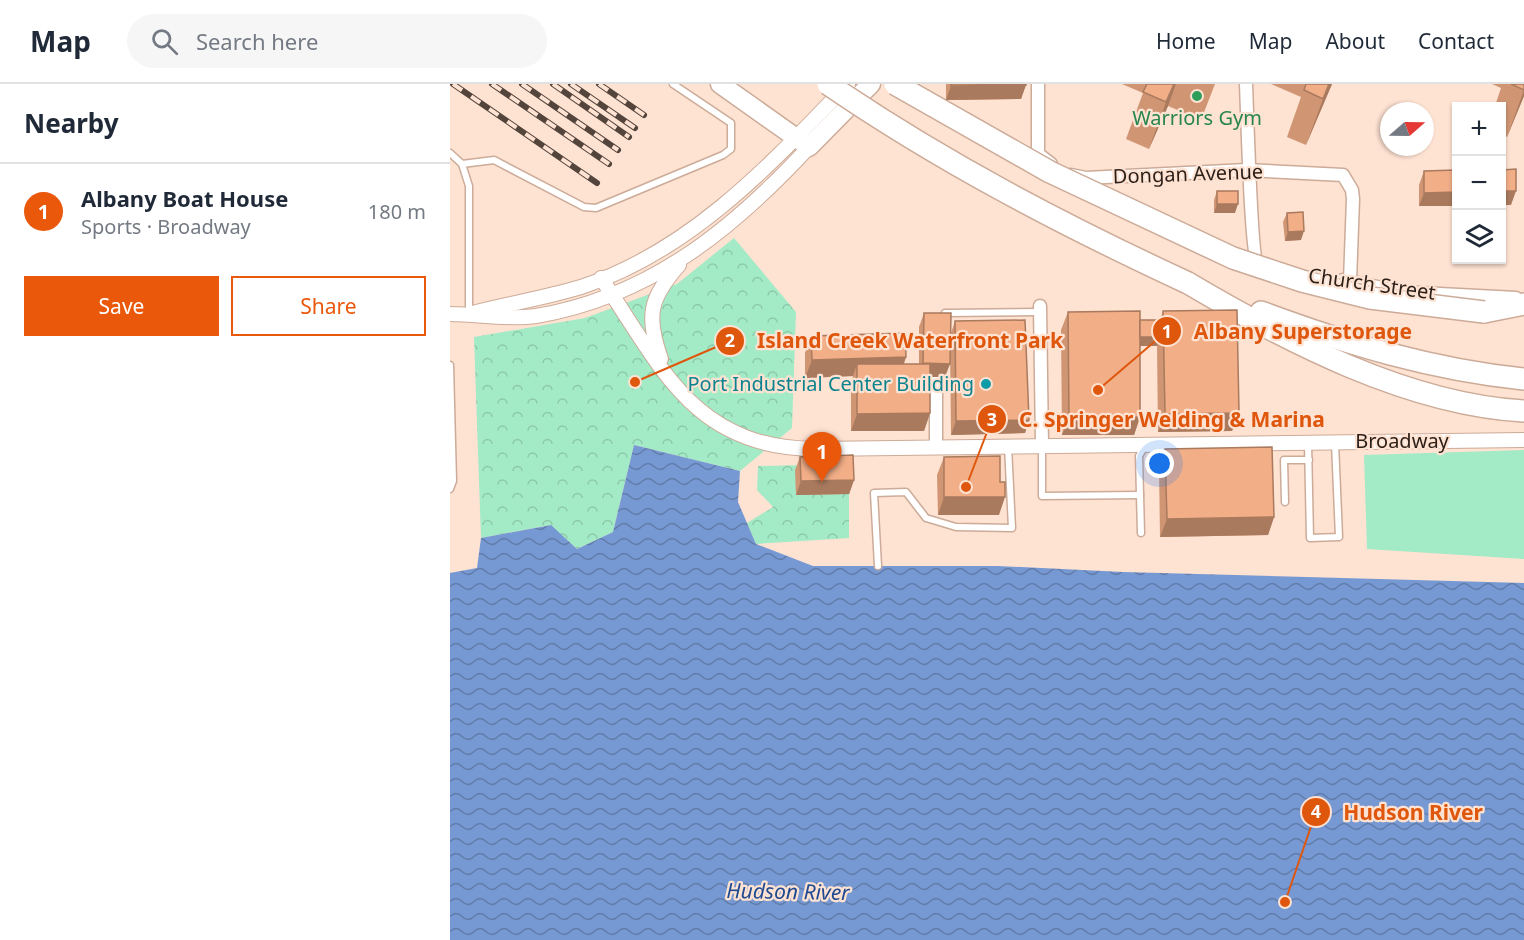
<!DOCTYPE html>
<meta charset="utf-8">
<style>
:root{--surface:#fff;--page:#f6f6f7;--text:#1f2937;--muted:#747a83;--line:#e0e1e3;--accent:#ea580c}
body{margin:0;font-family:"Noto Sans",sans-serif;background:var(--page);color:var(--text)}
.controls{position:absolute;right:18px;top:18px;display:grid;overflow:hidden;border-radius:0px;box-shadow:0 2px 4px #0004}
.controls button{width:54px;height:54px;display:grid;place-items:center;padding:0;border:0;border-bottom:2px solid var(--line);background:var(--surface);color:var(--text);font:30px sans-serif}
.compass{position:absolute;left:930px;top:18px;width:54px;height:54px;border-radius:50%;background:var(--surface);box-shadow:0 2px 4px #0004;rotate:70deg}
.you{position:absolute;left:710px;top:380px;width:21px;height:21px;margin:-15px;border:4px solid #fff;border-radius:50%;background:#1a73e8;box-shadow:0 0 0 9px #1a73e833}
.badge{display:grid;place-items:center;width:39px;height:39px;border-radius:50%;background:var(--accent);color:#fff;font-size:20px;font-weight:700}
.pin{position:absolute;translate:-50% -50px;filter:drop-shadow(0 2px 3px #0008)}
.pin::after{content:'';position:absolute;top:32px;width:21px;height:18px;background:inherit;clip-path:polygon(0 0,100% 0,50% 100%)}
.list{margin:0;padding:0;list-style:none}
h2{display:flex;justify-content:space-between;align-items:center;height:78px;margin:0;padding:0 24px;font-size:26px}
h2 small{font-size:20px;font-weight:400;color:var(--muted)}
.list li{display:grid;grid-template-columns:39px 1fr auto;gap:18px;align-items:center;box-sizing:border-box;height:96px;padding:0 24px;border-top:2px solid var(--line)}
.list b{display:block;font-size:22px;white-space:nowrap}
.list p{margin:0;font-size:20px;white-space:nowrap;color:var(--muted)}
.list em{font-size:20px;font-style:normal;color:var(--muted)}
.actions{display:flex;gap:12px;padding:18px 24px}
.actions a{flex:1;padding:14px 0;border:2px solid var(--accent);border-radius:0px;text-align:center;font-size:21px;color:var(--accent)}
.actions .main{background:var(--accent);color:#fff}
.icon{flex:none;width:33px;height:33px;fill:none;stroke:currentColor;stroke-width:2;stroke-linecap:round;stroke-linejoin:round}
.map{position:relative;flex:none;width:1074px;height:856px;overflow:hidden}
header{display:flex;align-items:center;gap:36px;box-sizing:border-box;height:84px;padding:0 30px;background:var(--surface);border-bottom:2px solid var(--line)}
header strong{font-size:28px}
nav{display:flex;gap:33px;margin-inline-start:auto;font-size:21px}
.search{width:420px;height:54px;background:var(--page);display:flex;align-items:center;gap:15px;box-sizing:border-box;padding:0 21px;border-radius:33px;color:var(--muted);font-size:22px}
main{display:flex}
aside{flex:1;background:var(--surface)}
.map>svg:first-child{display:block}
.grass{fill:#a3ebc7}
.park{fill:url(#park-crowns)}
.water{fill:url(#water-waves)}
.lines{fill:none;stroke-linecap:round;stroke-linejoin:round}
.service-casing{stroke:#ccab98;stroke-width:9}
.minor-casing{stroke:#ccab98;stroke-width:15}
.tertiary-casing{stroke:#ccab98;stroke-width:16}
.primary-casing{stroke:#ccab98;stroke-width:21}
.motorway-casing{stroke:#ccab98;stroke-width:24}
.service{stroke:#fff;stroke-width:6}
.minor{stroke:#fff;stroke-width:12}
.tertiary{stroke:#fff;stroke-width:14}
.primary{stroke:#fff;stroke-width:18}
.motorway{stroke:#fff;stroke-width:21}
.rail-casing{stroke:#54453c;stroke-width:6}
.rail{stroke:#fee2d2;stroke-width:4;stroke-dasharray:11;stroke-linecap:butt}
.motorway-bridge-casing{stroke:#ccab98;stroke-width:24;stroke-linecap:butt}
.motorway-bridge{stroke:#fff;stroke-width:21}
.wall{fill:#d09674}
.shaded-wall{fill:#a97a5e}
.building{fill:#f2ae87;stroke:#a97a5e;stroke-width:1.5}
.leisure-dot{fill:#2e9e5b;stroke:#fee2d2;stroke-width:2}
.culture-dot{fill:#0f9aa8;stroke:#fee2d2;stroke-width:2}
.labels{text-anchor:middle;stroke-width:4.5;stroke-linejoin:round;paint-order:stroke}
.leisure-label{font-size:20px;fill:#27864d;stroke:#fee2d2}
.street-label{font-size:20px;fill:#2b1f18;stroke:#fee2d2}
.culture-label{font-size:20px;fill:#0d838f;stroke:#fee2d2;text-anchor:end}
.water-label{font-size:21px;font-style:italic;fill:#204a91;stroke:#fee2d2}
.leader{fill:none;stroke:#df560d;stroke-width:2}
.callout-dot{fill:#df560d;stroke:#fee2d2;stroke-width:2}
.mark-label{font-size:18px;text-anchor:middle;font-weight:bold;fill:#fff}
.callout-label{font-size:21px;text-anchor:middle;font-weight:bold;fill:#df560d;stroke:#fee2d2;stroke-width:4.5;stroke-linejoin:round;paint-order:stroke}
</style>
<header>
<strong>Map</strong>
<div class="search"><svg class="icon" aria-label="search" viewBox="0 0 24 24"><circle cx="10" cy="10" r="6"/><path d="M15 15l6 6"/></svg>Search here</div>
<nav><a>Home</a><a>Map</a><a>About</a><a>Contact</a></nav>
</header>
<main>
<aside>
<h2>Nearby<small></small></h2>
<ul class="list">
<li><span class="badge">1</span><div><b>Albany Boat House</b><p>Sports · Broadway</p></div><em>180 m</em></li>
</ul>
<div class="actions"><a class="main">Save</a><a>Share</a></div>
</aside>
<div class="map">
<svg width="1074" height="856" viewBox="0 0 1074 856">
<defs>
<pattern id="park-crowns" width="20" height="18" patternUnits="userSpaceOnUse" patternTransform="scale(1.5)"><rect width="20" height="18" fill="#a3ebc7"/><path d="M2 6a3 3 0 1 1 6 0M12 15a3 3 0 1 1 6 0" fill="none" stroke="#8cc9aa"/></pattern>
<pattern id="water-waves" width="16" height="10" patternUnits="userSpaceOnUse" patternTransform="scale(1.5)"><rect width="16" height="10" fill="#7699d3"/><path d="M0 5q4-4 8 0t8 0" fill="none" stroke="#617caa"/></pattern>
</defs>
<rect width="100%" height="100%" fill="#fee2d2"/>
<polygon class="grass" points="1074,366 1074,475 917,465 914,371"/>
<g class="park">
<polygon points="284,154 346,228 342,344 290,387 184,361 163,448 127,465 100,441 31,454 24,253 135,234 227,200"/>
<polygon points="399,380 399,454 306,460 297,439 323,423 307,406 308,382"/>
</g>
<polygon class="water" points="184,361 290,387 288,418 306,460 363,482 548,482 673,488 1074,499 1074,856 0,856 0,489 27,484 31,454 101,441 127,465 163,448"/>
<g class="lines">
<defs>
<g id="service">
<polyline points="0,69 12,80 19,102 19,229"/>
<polyline points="12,80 44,76 134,123 146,124 273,71 281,65 281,39 223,0"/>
<polyline points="495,229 590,228"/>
<polyline points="0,281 3,397 0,405"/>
<polyline points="858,359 860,454 889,453 885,359"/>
<polyline points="592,361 592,412 690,411"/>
<polyline points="835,418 834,376 859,376"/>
<polyline points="691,449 689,372 696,360"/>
<polyline points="428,482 424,409 456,408 476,434 506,443 562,444 558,362"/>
</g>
<g id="minor">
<polyline points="588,0 588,70 601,80"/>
<path d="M 796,0 C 797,23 801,174 808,182"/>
<polyline points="621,91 636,94 797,86 893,91 902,106 903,115 900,197"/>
<polyline points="893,196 952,208 1066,214"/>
<polyline points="590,222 592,361"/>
<polyline points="486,362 486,296"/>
</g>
<g id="tertiary">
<path d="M 151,194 C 211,282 243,364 365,365 L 1074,356"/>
<path d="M 0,230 C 29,230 56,236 86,232 C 200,213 283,145 359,63"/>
<path d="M 19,230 C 56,220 95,214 131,203 C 241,167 320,81 398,0"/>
<path d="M 211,275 C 196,232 199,215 229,181"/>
</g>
<polyline id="primary" points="270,0 359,63 421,0"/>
<g id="motorway">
<path d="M 738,199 C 836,257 959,321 1074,327"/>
<path d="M 811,228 C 897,260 983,286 1074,295"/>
<polyline points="1034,228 1074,220"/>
</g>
</defs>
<use href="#service" class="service-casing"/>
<use href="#minor" class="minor-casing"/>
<use href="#tertiary" class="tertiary-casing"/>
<use href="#primary" class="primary-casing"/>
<use href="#motorway" class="motorway-casing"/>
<use href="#service" class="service"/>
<use href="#minor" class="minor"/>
<use href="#tertiary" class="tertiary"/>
<use href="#primary" class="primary"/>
<use href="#motorway" class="motorway"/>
<defs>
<g id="rail">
<polyline points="3,0 147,99"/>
<polyline points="42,0 159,80"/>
<polyline points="72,0 168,66"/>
<polyline points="103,0 179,53"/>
<polyline points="121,0 185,44"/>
<polyline points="149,0 194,31"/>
</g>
</defs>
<use href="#rail" class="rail-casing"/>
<use href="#rail" class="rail"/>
<defs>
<g id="motorway-bridge">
<path d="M 378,0 C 492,78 613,141 738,199"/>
<polyline points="445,0 600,88 783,174 852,197 920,214 1034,228"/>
</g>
</defs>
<use href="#motorway-bridge" class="motorway-bridge-casing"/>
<use href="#motorway-bridge" class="motorway-bridge"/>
</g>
<g class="wall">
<polygon points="496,0 576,0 571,15 496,16"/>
<polygon points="672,0 765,0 751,36 718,22 699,65 676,55 693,9"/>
<polygon points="821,0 882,0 856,61 837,53 851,13"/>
<polygon points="1042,0 1074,0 1074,12 1057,53 1052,50 1052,22 1045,22 1051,4"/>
<polygon points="1006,86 1006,122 969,122 969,101 974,87"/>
<polygon points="767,107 785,129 764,129 764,116"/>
<polygon points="837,129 851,156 835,157 833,138"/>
<polygon points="713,227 789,329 782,347 708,348 707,262 690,262 690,333 684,351 612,351 611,246 618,228 690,236 710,236"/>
<polygon points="474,229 501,249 505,237 579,336 575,349 501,351 500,263 495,293 480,293 480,329 474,347 401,347 401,298 403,292 355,294 355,269 361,252 456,273 454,280 469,280 469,243"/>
<polygon points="715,365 824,433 818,451 710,453 709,383"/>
<polygon points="350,373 404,396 399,410 346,411 345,386"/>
<polygon points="494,373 549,431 488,431 487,391"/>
</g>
<g class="shaded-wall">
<polygon points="724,0 726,0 718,22 699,65 716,18"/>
<polygon points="879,0 882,0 856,61 873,15"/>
<polygon points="576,1 571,15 496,16 501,2"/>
<polygon points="1074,6 1074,12 1057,53"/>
<polygon points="1052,107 1066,107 1061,121 1052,121"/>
<polygon points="1006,108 1006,122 969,122 974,109"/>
<polygon points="767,120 788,120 785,129 764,129"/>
<polygon points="854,147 851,156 835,157 838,148"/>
<polygon points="686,253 710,253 707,262 683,262"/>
<polygon points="456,273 449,291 407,280 403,292 355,294 362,276"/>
<polygon points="473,279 500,280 495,293 469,293"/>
<polygon points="480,329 474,347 401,347 407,330"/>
<polygon points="789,329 782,347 708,348 715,330"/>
<polygon points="619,333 690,333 684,351 612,351"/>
<polygon points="579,336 575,349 501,351 506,337"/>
<polygon points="404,396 399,410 346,411 351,397"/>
<polygon points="494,413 555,413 549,431 488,431"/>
<polygon points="824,433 818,451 710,453 717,435"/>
</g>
<g class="building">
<polygon points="501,0 576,0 576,1 501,2"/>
<polygon points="697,0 724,0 716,18 693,8"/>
<polygon points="856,0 879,0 873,15 854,6"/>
<polygon points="1061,0 1074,0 1074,6"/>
<polygon points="1066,85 1066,107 1052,107 1052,86"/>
<polygon points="1006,86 1006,108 974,109 974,87"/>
<rect x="767" y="107" width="21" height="13"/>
<polygon points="853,128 854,147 838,148 837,129"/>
<polygon points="787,226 789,329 715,330 713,227"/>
<polygon points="690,227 690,333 619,333 618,228"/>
<polygon points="474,229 501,229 500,280 473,279"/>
<polygon points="575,236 579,336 506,337 505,237"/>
<rect x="690" y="236" width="20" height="17"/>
<polygon points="455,249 456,273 362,276 361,252"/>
<polygon points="407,280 480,280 480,329 407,330"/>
<polygon points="822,363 824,433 717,435 715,365"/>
<polygon points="403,371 404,396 351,397 350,373"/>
<polygon points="550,372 550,398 555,398 555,413 494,413 494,373"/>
</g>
<circle class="leisure-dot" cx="747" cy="12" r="6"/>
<circle class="culture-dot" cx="536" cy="300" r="6"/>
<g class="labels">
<g class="leisure-label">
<text x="747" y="41">Warriors Gym</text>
</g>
<g class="street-label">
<text transform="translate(738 90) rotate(-2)" y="7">Dongan Avenue</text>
<text transform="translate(922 200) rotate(8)" y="7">Church Street</text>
<text x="952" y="364">Broadway</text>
</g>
<g class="culture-label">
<text x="524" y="307">Port Industrial Center Building</text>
</g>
<g class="water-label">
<text transform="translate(338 808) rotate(1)" y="7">Hudson River</text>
</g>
</g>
<path class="leader" d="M648 306L717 247M185 298L280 257M516 403L542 335M835 818L866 728"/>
<g class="callout-dot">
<circle cx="648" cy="306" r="6"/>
<circle cx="185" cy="298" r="6"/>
<circle cx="516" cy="403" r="6"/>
<circle cx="835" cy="818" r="6"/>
<circle cx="717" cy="247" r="15"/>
<circle cx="280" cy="257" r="15"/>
<circle cx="542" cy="335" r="15"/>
<circle cx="866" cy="728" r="15"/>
</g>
<g class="mark-label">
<text x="717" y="254">1</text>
<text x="280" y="263">2</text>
<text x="542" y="342">3</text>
<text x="866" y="734">4</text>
</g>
<g class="callout-label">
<text x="853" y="255">Albany Superstorage</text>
<text x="460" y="264">Island Creek Waterfront Park</text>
<text x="722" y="343">C. Springer Welding &amp; Marina</text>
<text x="963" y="736">Hudson River</text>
</g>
</svg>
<div class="controls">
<button>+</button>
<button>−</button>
<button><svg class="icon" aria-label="layers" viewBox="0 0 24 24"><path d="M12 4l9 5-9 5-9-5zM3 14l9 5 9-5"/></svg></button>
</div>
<svg class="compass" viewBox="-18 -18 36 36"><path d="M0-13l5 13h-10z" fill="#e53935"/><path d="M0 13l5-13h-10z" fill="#747a83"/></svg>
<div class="you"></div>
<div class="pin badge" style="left:372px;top:398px">1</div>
</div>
</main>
